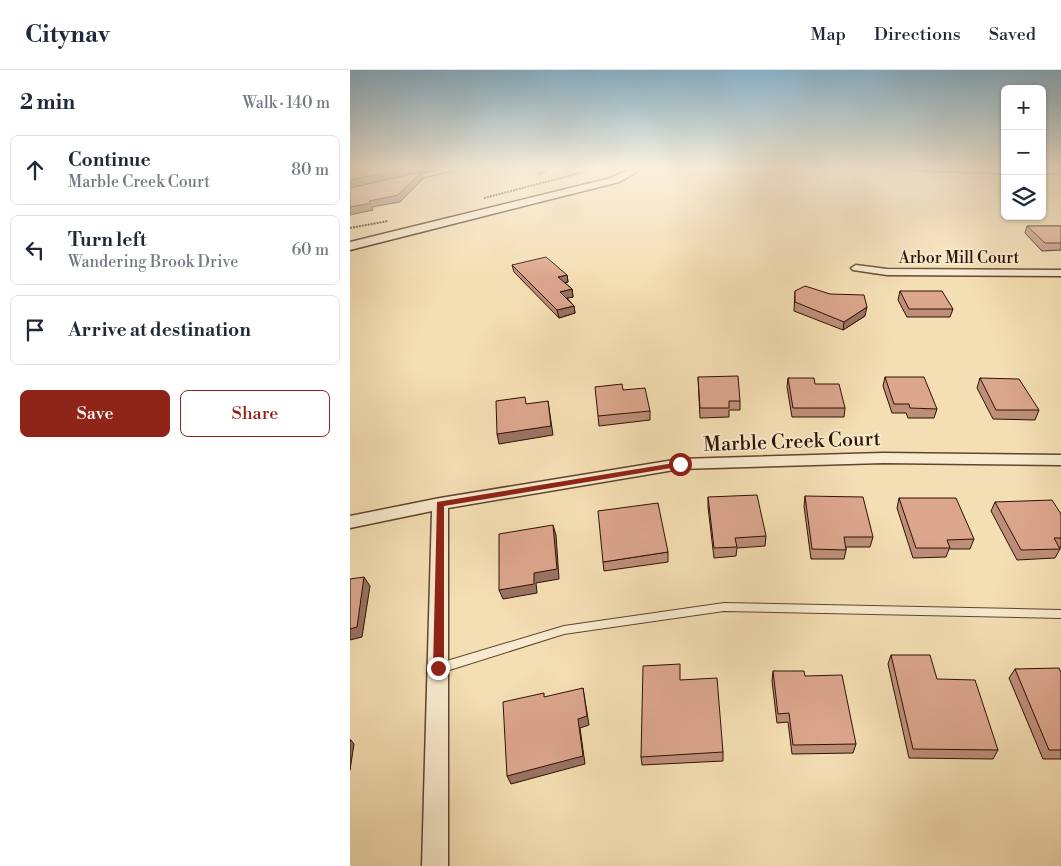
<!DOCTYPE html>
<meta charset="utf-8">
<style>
:root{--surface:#fff;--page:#f2f2f3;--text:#1f2937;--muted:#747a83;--line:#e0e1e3;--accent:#8f2418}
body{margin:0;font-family:"Libre Bodoni",serif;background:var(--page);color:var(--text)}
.controls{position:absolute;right:15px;top:15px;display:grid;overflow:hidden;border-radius:8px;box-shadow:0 1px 4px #0004}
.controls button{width:45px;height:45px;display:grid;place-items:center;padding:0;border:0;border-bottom:1px solid var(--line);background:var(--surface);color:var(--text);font:25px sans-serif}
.stop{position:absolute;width:15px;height:15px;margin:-11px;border:4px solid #8f2418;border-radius:50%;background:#fff}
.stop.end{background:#8f2418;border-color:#fff;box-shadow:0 1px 5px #0008}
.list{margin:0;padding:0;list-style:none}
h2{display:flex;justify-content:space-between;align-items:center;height:65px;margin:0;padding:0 20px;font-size:21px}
h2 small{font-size:16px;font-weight:400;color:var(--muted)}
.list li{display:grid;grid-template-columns:32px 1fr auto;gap:15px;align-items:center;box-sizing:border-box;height:70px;margin:0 10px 10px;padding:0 10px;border:1px solid var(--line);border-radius:8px}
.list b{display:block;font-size:19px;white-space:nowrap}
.list p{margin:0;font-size:16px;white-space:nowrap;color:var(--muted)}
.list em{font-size:16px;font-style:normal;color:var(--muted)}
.actions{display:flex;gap:10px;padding:15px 20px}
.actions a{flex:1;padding:11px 0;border:1px solid var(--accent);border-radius:8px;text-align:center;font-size:18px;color:var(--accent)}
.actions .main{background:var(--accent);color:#fff}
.icon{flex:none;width:28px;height:28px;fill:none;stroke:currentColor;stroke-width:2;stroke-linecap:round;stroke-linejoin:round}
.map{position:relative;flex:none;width:711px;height:796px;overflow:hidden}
header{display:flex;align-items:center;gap:30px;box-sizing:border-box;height:70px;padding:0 25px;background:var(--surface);border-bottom:1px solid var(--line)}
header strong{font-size:24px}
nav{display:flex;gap:28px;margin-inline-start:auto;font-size:18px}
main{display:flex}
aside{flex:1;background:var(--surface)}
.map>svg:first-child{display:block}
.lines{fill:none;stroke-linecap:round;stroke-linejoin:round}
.lane-casing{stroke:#60442f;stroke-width:2}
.street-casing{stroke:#60442f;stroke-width:3}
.secondary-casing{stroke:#2e1103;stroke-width:3}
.path{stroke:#2e1103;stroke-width:2;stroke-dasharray:2 1;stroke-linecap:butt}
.lane{fill:#f8eace;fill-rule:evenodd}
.street{fill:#f8eace;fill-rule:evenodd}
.secondary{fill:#f8eace;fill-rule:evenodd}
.wall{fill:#bd8f79;stroke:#2e1103}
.shaded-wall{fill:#9a7463;stroke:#2e1103}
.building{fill:#dca68d;stroke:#2e1103}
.route{fill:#8f2418}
.labels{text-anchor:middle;stroke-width:4;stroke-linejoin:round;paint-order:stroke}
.far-street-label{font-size:16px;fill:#2e1103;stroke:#f8eace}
.street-label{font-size:20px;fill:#2e1103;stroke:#f8eace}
</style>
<header>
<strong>Citynav</strong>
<nav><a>Map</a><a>Directions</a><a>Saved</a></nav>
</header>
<main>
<aside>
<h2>2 min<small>Walk · 140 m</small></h2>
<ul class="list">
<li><svg class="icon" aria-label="ahead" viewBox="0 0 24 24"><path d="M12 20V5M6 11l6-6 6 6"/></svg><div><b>Continue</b><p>Marble Creek Court</p></div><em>80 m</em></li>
<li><svg class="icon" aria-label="left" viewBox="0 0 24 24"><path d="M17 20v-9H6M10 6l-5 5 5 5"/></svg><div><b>Turn left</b><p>Wandering Brook Drive</p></div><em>60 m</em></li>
<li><svg class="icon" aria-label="arrive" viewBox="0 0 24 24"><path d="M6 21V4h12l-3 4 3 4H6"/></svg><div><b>Arrive at destination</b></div></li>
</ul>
<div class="actions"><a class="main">Save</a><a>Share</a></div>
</aside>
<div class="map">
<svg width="711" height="796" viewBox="0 0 711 796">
<rect width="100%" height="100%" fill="#f4deb3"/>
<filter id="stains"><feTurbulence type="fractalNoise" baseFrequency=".004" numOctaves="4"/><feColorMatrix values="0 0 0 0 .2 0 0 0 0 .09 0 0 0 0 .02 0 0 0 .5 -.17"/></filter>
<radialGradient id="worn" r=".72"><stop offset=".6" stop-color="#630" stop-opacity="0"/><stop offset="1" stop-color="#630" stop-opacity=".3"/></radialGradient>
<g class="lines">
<defs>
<polygon id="lane" points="374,533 711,540 711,548 374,541 214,564 90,603 86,601 85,598 86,595 90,593 214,556"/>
<g id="street">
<polygon points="99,98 112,98 53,112 49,110"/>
<polygon points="559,98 655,99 655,103 562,100"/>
<rect x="692" y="99" width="19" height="4"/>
<polygon points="506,195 537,199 711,200 711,206 537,205 503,200 501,198"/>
<polygon points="533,383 711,385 711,395 533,393 330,399 98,438 98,796 72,796 82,441 0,458 0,446 90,428 330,389"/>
</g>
<polygon id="secondary" points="281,98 294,98 269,112 0,180 0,172 261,108"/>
</defs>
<use href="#lane" class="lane-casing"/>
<use href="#street" class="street-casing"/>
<use href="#secondary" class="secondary-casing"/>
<g class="path">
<polyline points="134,128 230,103 241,98"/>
<polyline points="0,158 38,151"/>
</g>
<use href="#lane" class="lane"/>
<use href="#street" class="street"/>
<use href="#secondary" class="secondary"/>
</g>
<g class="wall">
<polygon points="677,156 711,156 711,180 692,181 675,163"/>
<polygon points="162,195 217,205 218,212 215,213 222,219 223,227 217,228 224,236 225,243 209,248 164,202"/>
<polygon points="445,221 515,246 493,260 444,241"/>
<polygon points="550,221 603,239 600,247 557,247 548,230"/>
<polygon points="348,307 390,331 390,340 379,340 379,347 350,348"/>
<polygon points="535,307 587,339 584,348 558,348 556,343 542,343 533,316"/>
<polygon points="438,308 465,314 495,338 494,347 442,347 437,317"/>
<polygon points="630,308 689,340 685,350 643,349 627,318"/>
<polygon points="273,320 300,341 300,350 249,356 248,346"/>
<polygon points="455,426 523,467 520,477 496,477 496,480 494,489 461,489 454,436"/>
<polygon points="358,427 416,466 415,476 387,478 386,486 364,488 358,437"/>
<polygon points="549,428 624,469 620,479 599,479 596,487 563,488 547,438"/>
<polygon points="645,432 711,444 711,477 710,477 710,479 705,488 667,490 641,441"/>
<polygon points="318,482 318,492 254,501 253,492"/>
<polygon points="541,585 587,609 648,680 643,689 559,688 538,594"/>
<polygon points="665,599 711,603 711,689 693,689 659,608"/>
<polygon points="423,601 455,606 506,674 503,683 442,684 438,652 427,653 422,611"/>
<polygon points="331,610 373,682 373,691 292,695 291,687"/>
</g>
<g class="shaded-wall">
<polygon points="59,98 83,98 81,100 0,118 0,110"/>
<polygon points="190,98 202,98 189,105 188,99"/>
<polygon points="71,102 73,109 50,132 22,137 23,140 0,145 0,137 19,131"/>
<polygon points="217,205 218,212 209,214 208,207"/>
<polygon points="222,219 223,227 212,229 210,222"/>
<polygon points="224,236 225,243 209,248 207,240"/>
<polygon points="517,237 515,246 493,260 494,252"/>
<polygon points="198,331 203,365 149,374 147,364"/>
<polygon points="203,455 206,465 209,509 186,513 187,523 153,529 149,520 184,503"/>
<polygon points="14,507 20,516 12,567 0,570 0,559"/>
<polygon points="233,618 239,655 230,658 235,694 161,714 157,706 228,649"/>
<polygon points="0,669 4,674 0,700"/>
</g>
<g class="building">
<polygon points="0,98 59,98 0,110"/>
<polygon points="71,102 48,125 19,131 21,133 0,137 0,118"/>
<polygon points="677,156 711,156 711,173 695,173"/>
<polygon points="196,187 217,205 208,207 222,219 210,222 224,236 207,240 162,195"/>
<polygon points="455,216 480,224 514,225 517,237 494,252 445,232 445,221"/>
<polygon points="550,221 592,221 603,239 559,239"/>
<polygon points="388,306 390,331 379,331 379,338 350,338 348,307"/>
<polygon points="535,307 574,307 587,339 560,338 559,334 544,334"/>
<polygon points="438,308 464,308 465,314 489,314 495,338 443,338"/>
<polygon points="630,308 669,309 689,340 646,340"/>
<polygon points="272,314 273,320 295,318 300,341 248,346 245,317"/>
<polygon points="175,327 176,334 198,331 201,356 147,364 146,331"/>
<polygon points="407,425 416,466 385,468 387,477 364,478 358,427"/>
<polygon points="455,426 513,427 523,467 494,467 496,480 462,479"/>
<polygon points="549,428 606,428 624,469 597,470 600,478 566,478"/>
<polygon points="702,430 711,444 711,468 704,468 710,479 671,480 645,432"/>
<polygon points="308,433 318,482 253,492 248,441"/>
<polygon points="203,455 207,499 184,503 184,514 149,520 149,464"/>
<polygon points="14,507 7,557 0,559 0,509"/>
<polygon points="541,585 580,585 587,609 625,610 648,680 563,679"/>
<polygon points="330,594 330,610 367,608 373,682 291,687 293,596"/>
<polygon points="709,598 711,603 711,680 699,680 665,599"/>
<polygon points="423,601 454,601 455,606 492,605 506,674 443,675 439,643 428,644"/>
<polygon points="233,618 237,646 228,649 233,686 157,706 153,632 194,623 194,627"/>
</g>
<linearGradient id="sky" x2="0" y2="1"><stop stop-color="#8ab7d2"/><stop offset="0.47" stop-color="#faf0dd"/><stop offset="1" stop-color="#faf0dd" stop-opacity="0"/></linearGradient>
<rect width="711" height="209" fill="url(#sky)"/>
<polygon class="route" points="330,392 334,394 333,396 94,436 94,598 92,602 88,603 84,602 83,598 87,432"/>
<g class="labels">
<g class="far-street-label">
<text x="609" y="193">Arbor Mill Court</text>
</g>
<g class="street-label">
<text transform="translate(442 371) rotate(-2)" y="7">Marble Creek Court</text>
</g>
</g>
<rect width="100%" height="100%" filter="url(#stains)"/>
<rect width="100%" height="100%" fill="url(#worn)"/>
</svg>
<div class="controls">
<button>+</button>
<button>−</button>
<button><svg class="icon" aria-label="layers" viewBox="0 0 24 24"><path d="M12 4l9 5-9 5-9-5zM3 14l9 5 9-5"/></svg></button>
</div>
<div class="stop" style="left:330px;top:394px"></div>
<div class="stop end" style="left:88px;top:598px"></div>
</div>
</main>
